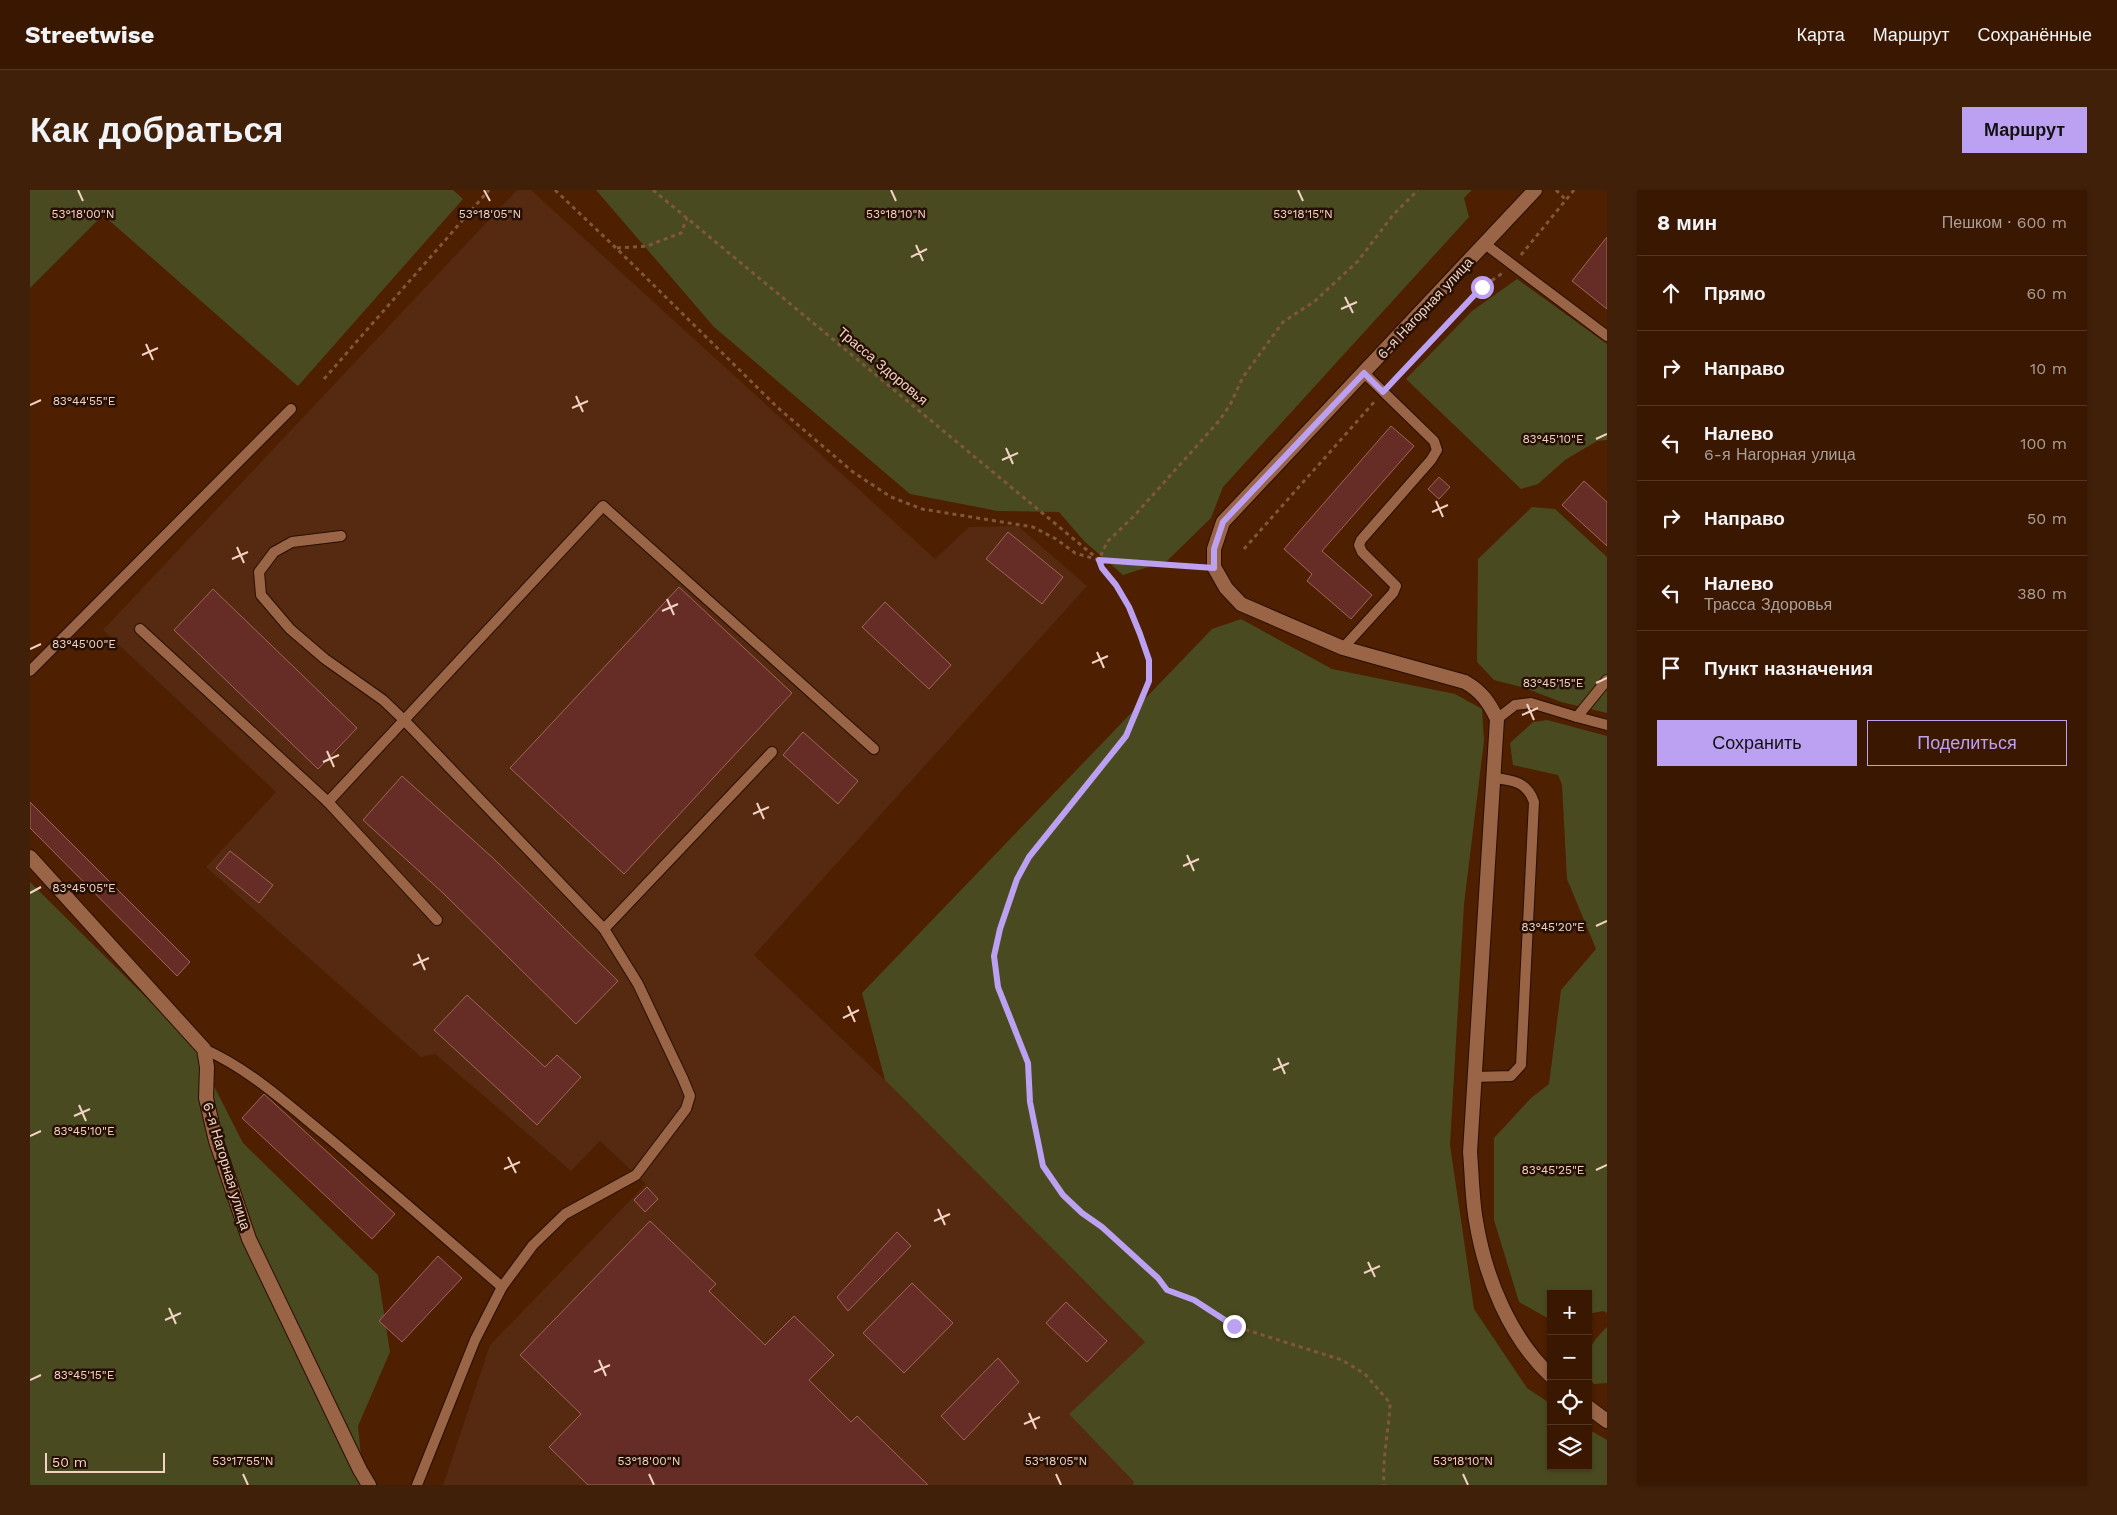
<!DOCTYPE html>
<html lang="ru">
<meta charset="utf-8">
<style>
:root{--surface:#3a1700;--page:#41200a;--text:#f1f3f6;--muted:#ab9f99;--line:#543622;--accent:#bca0f2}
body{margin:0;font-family:"Work Sans",sans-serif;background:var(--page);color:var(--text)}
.controls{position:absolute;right:15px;bottom:15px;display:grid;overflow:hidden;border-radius:0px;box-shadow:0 1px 4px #0004}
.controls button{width:45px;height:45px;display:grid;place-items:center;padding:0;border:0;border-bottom:1px solid var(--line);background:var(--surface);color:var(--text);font:25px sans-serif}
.scale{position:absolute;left:15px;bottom:12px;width:120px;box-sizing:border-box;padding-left:5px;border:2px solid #f2d3c3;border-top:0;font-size:14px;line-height:18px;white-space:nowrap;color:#f2d3c3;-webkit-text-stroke:4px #261005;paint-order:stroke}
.stop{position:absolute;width:15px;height:15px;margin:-11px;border:4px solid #bca0f2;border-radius:50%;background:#fff}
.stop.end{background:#bca0f2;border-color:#fff;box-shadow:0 1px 5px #0008}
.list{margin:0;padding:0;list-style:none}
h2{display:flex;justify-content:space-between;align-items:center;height:65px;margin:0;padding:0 20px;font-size:21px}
h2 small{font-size:16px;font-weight:400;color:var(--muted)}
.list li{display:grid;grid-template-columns:32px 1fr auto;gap:15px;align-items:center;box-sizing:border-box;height:75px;padding:0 20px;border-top:1px solid var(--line)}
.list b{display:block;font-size:19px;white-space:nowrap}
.list p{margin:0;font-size:16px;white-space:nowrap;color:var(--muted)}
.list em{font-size:16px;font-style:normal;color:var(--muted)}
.actions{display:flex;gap:10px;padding:15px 20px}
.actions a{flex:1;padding:11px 0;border:1px solid var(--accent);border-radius:0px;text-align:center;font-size:18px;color:var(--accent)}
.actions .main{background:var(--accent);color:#111}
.icon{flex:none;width:28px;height:28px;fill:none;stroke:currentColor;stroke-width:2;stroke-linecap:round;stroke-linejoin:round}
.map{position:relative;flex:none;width:1577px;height:1295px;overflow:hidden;border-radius:0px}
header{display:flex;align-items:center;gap:30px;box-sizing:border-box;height:70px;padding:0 25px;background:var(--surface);border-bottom:1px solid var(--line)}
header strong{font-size:24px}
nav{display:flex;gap:28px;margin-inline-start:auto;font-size:18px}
.intro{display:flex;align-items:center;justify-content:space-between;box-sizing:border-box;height:120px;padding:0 30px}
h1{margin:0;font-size:35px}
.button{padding:12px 22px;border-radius:0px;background:var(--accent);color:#111;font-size:18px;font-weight:700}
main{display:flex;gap:30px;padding:0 30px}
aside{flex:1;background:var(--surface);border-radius:0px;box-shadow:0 1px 4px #0004}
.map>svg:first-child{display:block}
.built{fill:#552a10}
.green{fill:#4a4a21}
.building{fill:#652d26;stroke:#a2645a}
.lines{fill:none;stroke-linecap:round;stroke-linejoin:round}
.service-casing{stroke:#280e02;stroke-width:12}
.minor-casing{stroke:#280e02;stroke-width:16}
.tertiary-casing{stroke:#280e02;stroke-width:16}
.path{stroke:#81573c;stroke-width:3;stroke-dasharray:4 4;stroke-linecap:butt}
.service{stroke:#9a6446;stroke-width:10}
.minor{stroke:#9a6446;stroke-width:14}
.tertiary{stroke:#9a6446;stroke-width:14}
.route{stroke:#bca0f2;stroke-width:6}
.ticks{fill:none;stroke:#f2d3c3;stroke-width:2}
.labels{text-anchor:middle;stroke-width:5;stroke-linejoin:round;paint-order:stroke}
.street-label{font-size:14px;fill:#f2d3c3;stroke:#261005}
.ticks-label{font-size:12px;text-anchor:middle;fill:#f2d3c3;stroke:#261005;stroke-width:5;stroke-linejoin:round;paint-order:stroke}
</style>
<header>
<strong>Streetwise</strong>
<nav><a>Карта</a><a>Маршрут</a><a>Сохранённые</a></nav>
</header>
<div class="intro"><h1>Как добраться</h1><a class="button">Маршрут</a></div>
<main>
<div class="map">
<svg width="1577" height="1295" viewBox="0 0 1577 1295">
<rect width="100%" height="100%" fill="#4e1f00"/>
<polygon class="built" points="487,0 501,0 905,369 939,337 988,336 1057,396 724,765 855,890 1115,1152 1039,1224 1104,1292 1102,1295 413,1295 460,1155 616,994 570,951 541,981 405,864 391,867 176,677 246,602 73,440"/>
<g class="green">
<polygon points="0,0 423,0 433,9 268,196 73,25 0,98"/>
<polygon points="566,0 1442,0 1434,8 1439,27 1193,297 1181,328 1137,371 1093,385 1054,351 1029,322 968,321 880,304 684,137"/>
<polygon points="1487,89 1577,154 1577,250 1567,251 1535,270 1508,294 1491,299 1376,189 1442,121"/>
<polygon points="1502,317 1525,319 1577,367 1577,523 1531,512 1495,498 1464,490 1447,472 1448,369"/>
<polygon points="1211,429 1302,479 1425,504 1452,519 1454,551 1434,714 1420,955 1444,1119 1497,1198 1521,1214 1521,1276 1558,1276 1558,1239 1577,1250 1577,1295 1102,1295 1104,1292 1039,1224 1115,1152 855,890 832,803 1182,439"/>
<polygon points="1517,530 1577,546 1577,1123 1573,1121 1558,1124 1558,1104 1521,1104 1521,1130 1489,1112 1464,1030 1464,948 1501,908 1519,894 1531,800 1566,759 1537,689 1532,595 1528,585 1483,575 1480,553 1503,532"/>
<polygon points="0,692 162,853 213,953 348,1085 360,1162 328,1236 334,1295 0,1295"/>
<path d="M 1577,1137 L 1577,1193 L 1564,1194 L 1558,1188 C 1558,1160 1557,1157 1577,1137 Z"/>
</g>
<g class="building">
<polygon points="1577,47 1577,119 1542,91"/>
<polygon points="1361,236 1384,256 1292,361 1342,405 1321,429 1277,391 1282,384 1254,359"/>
<polygon points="1409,287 1420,297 1409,309 1398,299"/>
<polygon points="1554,291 1577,312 1577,356 1532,315"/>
<polygon points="978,342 1033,387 1012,414 956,369"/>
<polygon points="649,397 762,503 594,684 480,578"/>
<polygon points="183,399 327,538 288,579 144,440"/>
<polygon points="855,412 921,475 899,499 832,437"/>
<polygon points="773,542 828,591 808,614 753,565"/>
<polygon points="372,586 463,668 588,791 546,834 413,703 333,630"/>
<polygon points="0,612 160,772 147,786 0,638"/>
<polygon points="200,661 243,695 229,713 186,678"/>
<polygon points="437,805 515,877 527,865 551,887 507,935 404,840"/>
<polygon points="234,904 365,1024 342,1049 212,928"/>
<polygon points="617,997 628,1009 615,1022 604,1010"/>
<polygon points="620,1031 686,1094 679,1101 735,1155 764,1126 804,1165 779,1190 821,1232 827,1226 898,1295 558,1295 519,1257 551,1224 490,1165"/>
<polygon points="867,1042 881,1056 818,1121 807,1107"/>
<polygon points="408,1066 432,1088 372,1152 349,1131"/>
<polygon points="882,1093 923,1133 874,1183 833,1143"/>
<polygon points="1036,1112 1077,1151 1057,1172 1016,1133"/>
<polygon points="968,1168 989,1192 934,1250 911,1226"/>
</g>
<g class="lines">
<defs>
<g id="service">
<polyline points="1455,54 1577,146"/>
<polyline points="311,346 262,352 244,362 229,382 231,405 260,439 295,469 353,510 374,530 574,739 608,794 653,889 660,906 656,919 606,985 535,1024 503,1055 472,1097 445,1150 387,1295"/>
<polyline points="110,439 298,612 407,730"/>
<polyline points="1313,458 1363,403 1366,396 1332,362 1329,355 1331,350 1401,270 1407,260 1404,251 1334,183"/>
<polyline points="0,481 261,219"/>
<polyline points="1547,527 1577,535"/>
<polyline points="1467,529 1485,515 1501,513 1547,527 1577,490"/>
<polyline points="298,612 573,316 844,559"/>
<polyline points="574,739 742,562"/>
<path d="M 174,859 C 219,879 256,913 294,944 C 354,994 413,1046 472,1097"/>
<path d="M 1444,887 L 1481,886 L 1491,875 L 1504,612 C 1497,592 1483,590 1464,588"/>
</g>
<polyline id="minor" points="0,667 174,859 177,877 176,908 186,951 219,1049 330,1280 339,1295"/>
<g id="tertiary">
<path d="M 1505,0 L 1193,332 L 1184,359 L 1184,377 L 1196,398 L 1211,414 L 1313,458 L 1435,492 C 1451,501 1459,512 1467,529 L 1440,962 C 1442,985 1442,1008 1446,1031 C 1455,1086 1479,1147 1521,1186"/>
<polyline points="1558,1217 1577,1231"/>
</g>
</defs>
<use href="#service" class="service-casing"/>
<use href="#minor" class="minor-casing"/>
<use href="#tertiary" class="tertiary-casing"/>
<g class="path">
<polyline points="525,0 586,58 747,217 823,282 861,307 892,319 1003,337 1026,349 1045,363 1069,370 1171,377"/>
<polyline points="623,0 1069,370 1077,352 1104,326 1189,231 1200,215 1213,187 1253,132 1285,111 1328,71 1363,25 1388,0"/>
<polyline points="1526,0 1536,10"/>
<polyline points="587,58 617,56 651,43 657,28"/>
<polyline points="1491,65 1544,0"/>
<polyline points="294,189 459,0"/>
<polyline points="1361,193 1452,97 1474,82"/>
<polyline points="1214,359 1345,211"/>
<path d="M 1069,370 L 1072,377 L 1086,395 L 1099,417 L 1110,444 L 1119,470 L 1119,491 L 1096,545 L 999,667 L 987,689 L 970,739 L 964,766 L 968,797 L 998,873 L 1000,913 L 1013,976 L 1033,1005 L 1052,1023 L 1072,1037 L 1128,1089 L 1137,1100 L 1164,1110 L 1204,1136 L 1312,1170 L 1335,1184 L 1360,1213 C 1359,1240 1352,1268 1354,1295"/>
</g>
<use href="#service" class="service"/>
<use href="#minor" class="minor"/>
<use href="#tertiary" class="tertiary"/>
</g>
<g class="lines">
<polyline class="route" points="1204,1136 1164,1110 1137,1100 1128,1088 1072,1037 1052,1023 1033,1005 1013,976 1000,912 998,873 968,797 964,766 970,739 987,689 999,667 1096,546 1119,491 1119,470 1110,444 1099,417 1086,395 1072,378 1069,370 1184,378 1184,359 1193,332 1334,183 1353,202 1452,97"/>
</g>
<path class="ticks" d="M 48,0 L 53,11M 454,0 L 460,11M 861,0 L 866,11M 1268,0 L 1273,11M 886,55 L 893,71M 881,67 L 897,59M 1315,107 L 1323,123M 1311,119 L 1327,112M 116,154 L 123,170M 112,165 L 128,158M 546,206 L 553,222M 0,215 L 11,210M 542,218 L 558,211M 1566,249 L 1577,244M 976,258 L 983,274M 972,270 L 988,263M 1406,311 L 1413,327M 1402,322 L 1418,315M 207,357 L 214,373M 202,369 L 218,362M 637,409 L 644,425M 632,421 L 648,414M 0,459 L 11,454M 1067,462 L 1074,478M 1062,473 L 1078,466M 1566,493 L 1577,488M 1497,514 L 1504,530M 1492,525 L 1508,518M 297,561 L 304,577M 293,572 L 309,565M 727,613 L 734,629M 723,624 L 739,617M 1157,665 L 1164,681M 1153,676 L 1169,669M 0,703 L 11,697M 1566,736 L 1577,731M 388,764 L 395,780M 383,775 L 399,768M 818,816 L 825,832M 813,828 L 829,820M 1248,868 L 1255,884M 1243,880 L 1259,873M 49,915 L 56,931M 44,926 L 60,919M 0,946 L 11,941M 478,967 L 486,983M 474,979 L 490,972M 1566,980 L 1577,975M 908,1019 L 915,1035M 904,1031 L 920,1024M 1338,1072 L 1345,1087M 1334,1083 L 1350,1076M 139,1118 L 146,1134M 135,1130 L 151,1123M 569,1170 L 576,1186M 564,1182 L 580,1175M 0,1190 L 11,1185M 999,1223 L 1006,1239M 994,1234 L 1010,1227M 213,1284 L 218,1295M 619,1284 L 624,1295M 1026,1284 L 1031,1295M 1433,1284 L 1438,1295"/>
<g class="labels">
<g class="street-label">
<text transform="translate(1395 118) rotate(-47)" y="5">6-я Нагорная улица</text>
<text transform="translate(853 176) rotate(40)" y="5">Трасса Здоровья</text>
<text transform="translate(197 976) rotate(73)" y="5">6-я Нагорная улица</text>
</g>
</g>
<g class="ticks-label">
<text x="1273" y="28">53°18'15"N</text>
<text x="53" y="28">53°18'00"N</text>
<text x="460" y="28">53°18'05"N</text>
<text x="866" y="28">53°18'10"N</text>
<text x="54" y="215">83°44'55"E</text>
<text x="1523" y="253">83°45'10"E</text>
<text x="54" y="458">83°45'00"E</text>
<text x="1523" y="497">83°45'15"E</text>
<text x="54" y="702">83°45'05"E</text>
<text x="1523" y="741">83°45'20"E</text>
<text x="54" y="945">83°45'10"E</text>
<text x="1523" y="984">83°45'25"E</text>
<text x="54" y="1189">83°45'15"E</text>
<text x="213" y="1275">53°17'55"N</text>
<text x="619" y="1275">53°18'00"N</text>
<text x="1026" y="1275">53°18'05"N</text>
<text x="1433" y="1275">53°18'10"N</text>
</g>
</svg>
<div class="controls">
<button>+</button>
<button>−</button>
<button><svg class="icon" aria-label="locate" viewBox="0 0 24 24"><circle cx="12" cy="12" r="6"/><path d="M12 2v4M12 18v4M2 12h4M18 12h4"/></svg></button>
<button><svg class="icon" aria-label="layers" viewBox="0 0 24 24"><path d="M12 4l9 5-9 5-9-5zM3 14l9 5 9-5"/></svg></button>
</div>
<div class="scale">50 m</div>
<div class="stop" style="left:1452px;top:97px"></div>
<div class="stop end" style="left:1204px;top:1136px"></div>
</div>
<aside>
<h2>8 мин<small>Пешком · 600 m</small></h2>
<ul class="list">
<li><svg class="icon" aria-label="ahead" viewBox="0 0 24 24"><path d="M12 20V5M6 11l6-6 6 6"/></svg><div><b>Прямо</b></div><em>60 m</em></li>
<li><svg class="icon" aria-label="right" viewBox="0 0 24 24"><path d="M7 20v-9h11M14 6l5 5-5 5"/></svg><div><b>Направо</b></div><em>10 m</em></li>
<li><svg class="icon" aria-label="left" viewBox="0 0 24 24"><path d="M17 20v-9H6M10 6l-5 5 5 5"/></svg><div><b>Налево</b><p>6-я Нагорная улица</p></div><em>100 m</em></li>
<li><svg class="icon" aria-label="right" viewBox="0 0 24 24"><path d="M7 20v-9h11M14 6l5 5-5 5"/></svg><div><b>Направо</b></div><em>50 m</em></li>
<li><svg class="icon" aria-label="left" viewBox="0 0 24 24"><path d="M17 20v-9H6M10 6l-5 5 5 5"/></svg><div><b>Налево</b><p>Трасса Здоровья</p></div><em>380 m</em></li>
<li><svg class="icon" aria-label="arrive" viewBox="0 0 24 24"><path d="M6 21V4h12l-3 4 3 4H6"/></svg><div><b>Пункт назначения</b></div></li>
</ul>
<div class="actions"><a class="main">Сохранить</a><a>Поделиться</a></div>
</aside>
</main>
